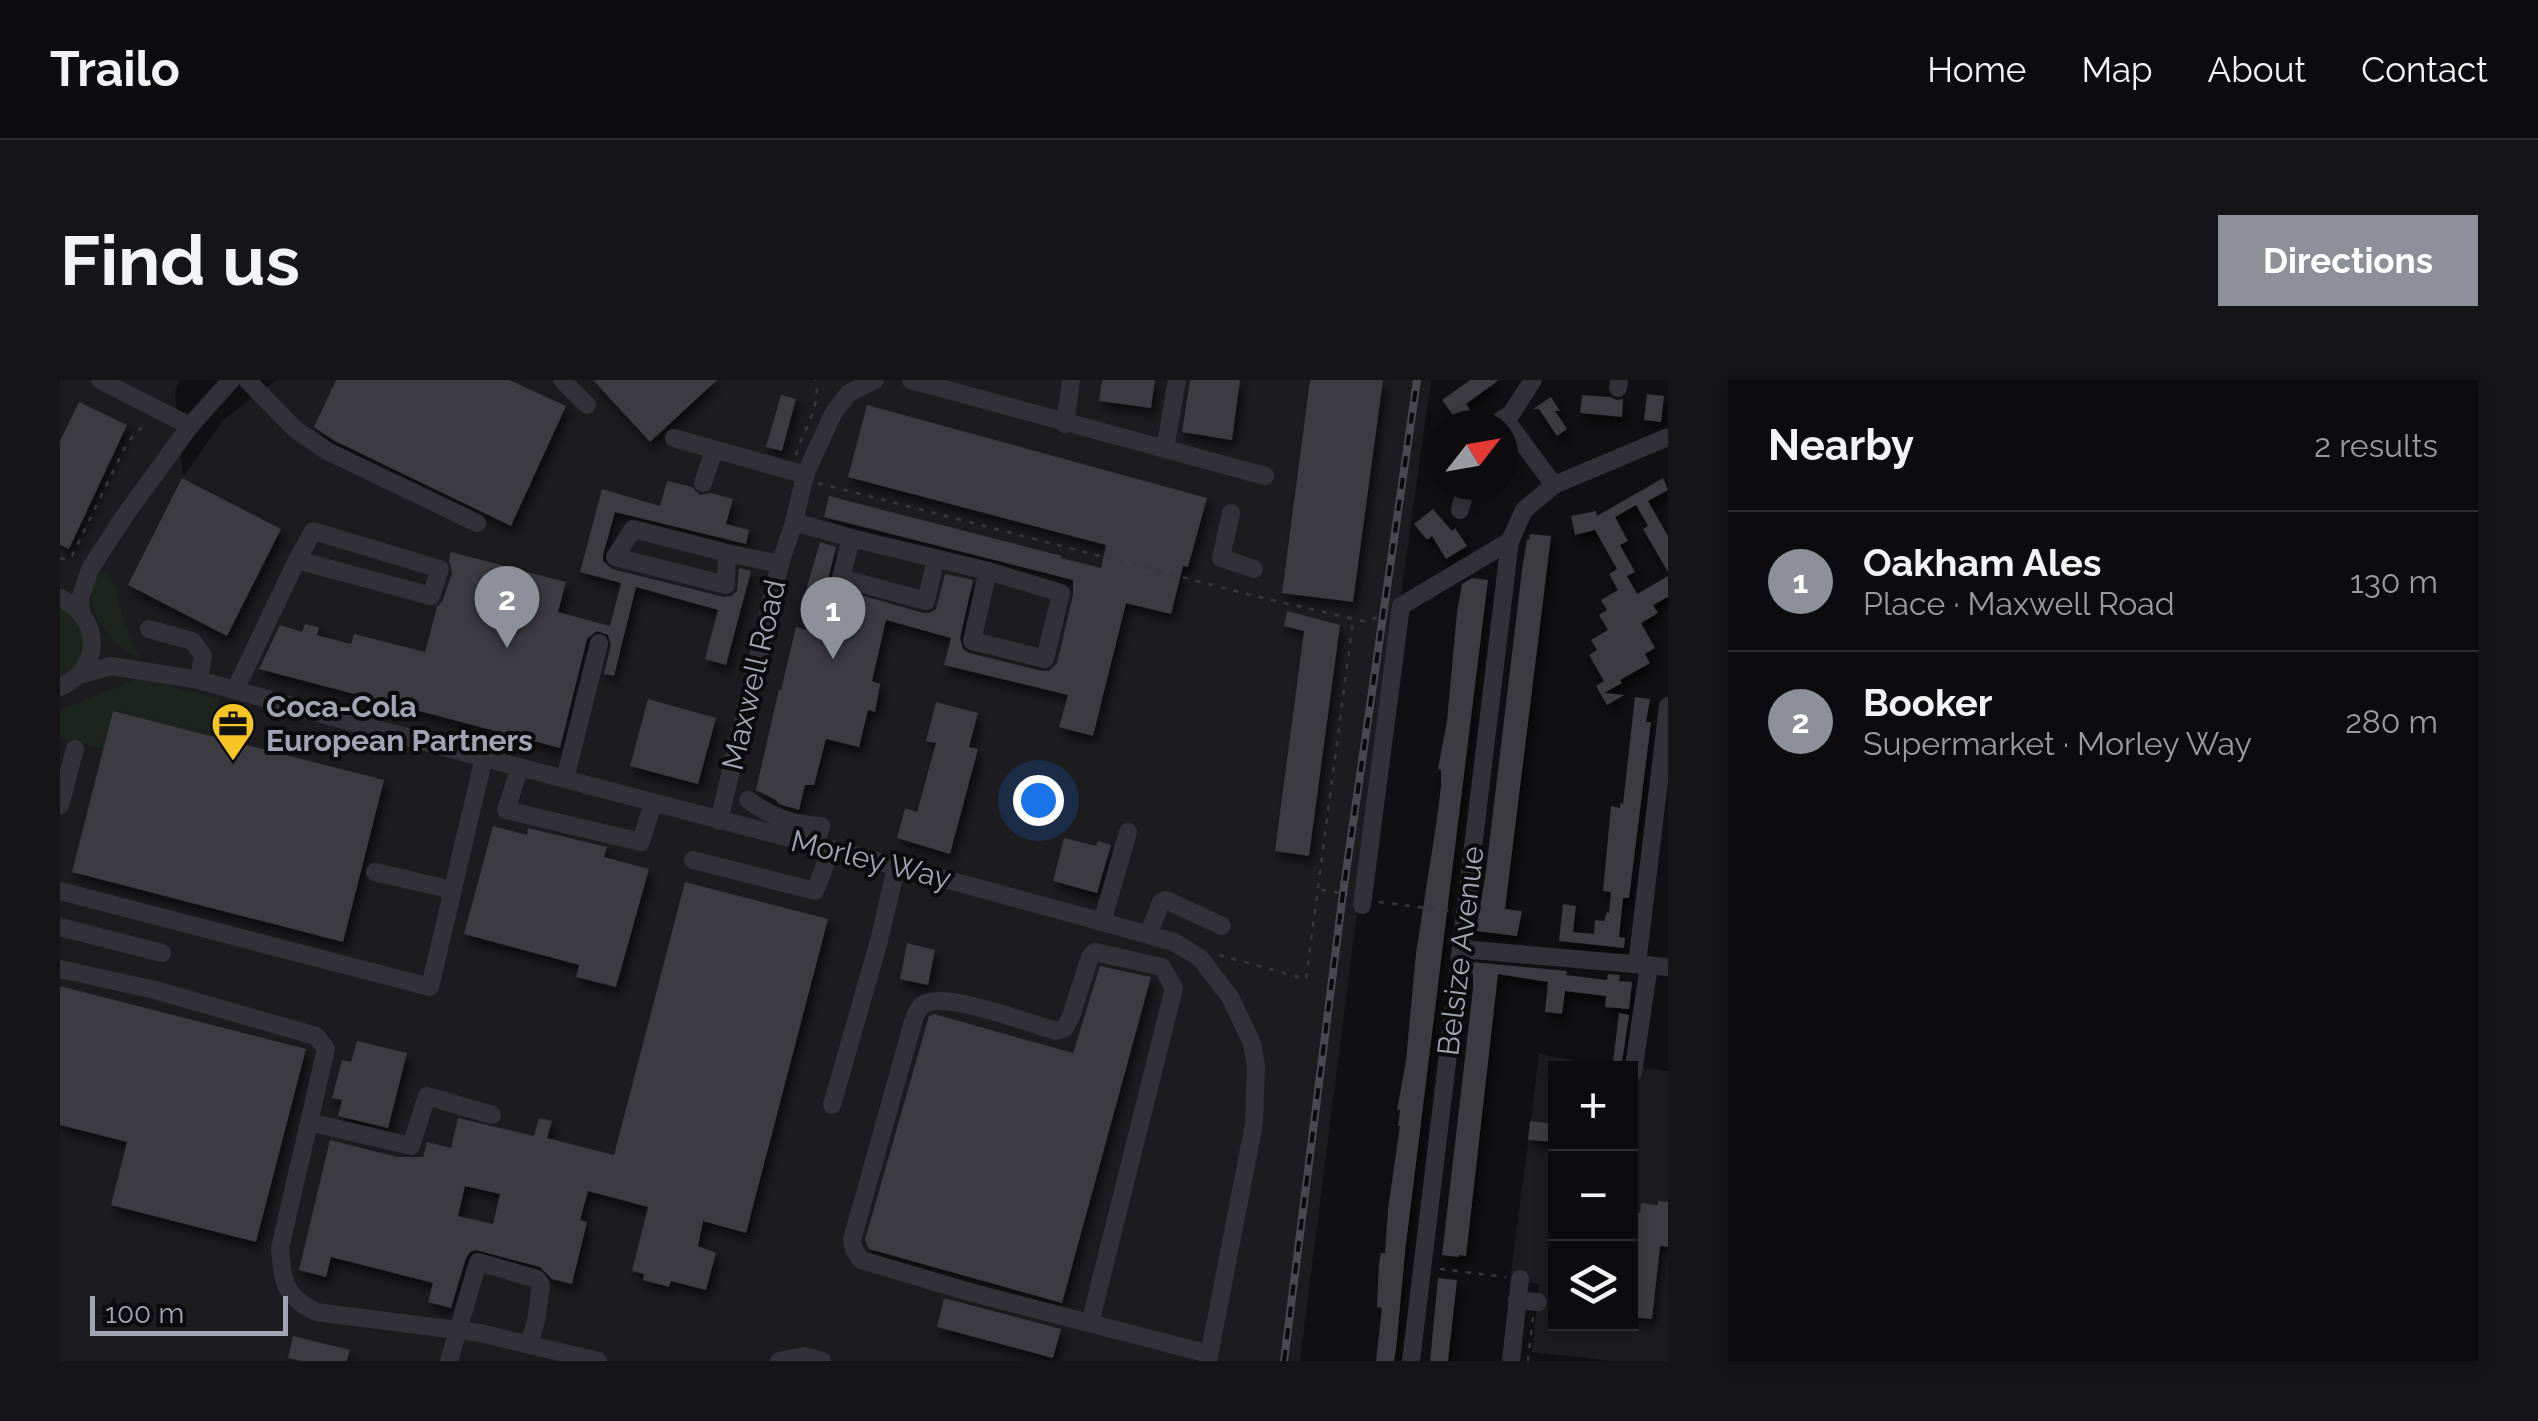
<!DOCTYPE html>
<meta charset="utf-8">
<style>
:root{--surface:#0c0c0e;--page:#151517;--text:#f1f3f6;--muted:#9a9b9e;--line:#2c2c2e;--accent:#8c9099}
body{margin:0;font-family:Raleway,sans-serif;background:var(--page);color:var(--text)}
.controls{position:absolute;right:30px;bottom:30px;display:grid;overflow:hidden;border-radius:0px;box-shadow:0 5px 15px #0003}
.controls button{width:90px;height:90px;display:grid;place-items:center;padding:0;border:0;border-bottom:2px solid var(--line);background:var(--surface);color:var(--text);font:50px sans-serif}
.compass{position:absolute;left:1368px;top:30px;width:90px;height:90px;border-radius:50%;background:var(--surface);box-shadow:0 5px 15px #0003;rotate:59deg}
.scale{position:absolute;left:30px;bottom:25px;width:198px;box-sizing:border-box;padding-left:10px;border:5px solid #a1a5b3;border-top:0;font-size:28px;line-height:35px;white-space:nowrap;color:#a1a5b3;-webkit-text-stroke:8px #0b0b0d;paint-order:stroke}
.you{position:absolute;left:978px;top:420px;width:35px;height:35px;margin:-25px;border:8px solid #fff;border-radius:50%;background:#1a73e8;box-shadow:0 0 0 15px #1a73e833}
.badge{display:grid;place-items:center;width:65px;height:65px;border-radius:50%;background:var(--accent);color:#fff;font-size:32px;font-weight:700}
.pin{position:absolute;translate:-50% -82px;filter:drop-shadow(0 2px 5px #0008)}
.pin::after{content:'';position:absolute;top:52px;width:35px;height:30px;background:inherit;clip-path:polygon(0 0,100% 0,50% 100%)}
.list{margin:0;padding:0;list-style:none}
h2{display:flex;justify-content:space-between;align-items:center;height:130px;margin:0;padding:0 40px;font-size:42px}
h2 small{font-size:32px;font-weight:400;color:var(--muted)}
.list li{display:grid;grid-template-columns:65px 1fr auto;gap:30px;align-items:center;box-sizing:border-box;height:140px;padding:0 40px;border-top:2px solid var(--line)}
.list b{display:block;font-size:38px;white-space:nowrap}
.list p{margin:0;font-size:32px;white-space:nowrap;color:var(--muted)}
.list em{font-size:32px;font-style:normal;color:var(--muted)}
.icon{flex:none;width:55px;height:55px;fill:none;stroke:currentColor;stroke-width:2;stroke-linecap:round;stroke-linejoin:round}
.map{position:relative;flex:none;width:1608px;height:981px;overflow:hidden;border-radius:0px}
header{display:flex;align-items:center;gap:60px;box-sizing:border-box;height:140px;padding:0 50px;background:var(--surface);border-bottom:2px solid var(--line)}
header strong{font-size:48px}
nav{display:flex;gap:55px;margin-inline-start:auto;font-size:35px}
.intro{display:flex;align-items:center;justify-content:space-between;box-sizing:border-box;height:240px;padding:0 60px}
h1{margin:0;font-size:70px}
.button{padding:25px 45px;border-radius:0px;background:var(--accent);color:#fff;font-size:35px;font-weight:700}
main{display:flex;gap:60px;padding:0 60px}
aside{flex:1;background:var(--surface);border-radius:0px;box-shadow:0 5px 15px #0003}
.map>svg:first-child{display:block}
.built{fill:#1c1c1f;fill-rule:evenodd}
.green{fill:#1c241e}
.building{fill:#3a3a3f;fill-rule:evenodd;filter:url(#shadow)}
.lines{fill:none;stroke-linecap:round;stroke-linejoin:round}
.path{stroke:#37383e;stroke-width:2.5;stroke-dasharray:5 8;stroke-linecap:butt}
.minor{stroke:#313137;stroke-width:18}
.rail-casing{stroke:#484950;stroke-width:8}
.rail{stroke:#0b0b0d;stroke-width:4;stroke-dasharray:11;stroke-linecap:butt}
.labels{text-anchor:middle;stroke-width:8;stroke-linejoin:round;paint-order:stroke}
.street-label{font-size:30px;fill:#a1a5b3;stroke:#0b0b0d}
.poi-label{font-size:30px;font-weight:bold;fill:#a1a5b3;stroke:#0b0b0d;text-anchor:start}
</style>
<header>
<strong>Trailo</strong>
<nav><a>Home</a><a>Map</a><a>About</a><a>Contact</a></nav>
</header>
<div class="intro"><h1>Find us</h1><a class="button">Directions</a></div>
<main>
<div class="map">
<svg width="1608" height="981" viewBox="0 0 1608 981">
<defs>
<filter id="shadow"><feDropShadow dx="4" dy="7" stdDeviation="5" flood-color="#0009"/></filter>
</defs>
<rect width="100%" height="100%" fill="#101012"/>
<g class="built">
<polygon points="0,0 120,0 115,12 123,97 163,40 216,0 1371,0 1299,515 1240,981 0,981"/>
<path d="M 1479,674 L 1547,686 L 1553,682 L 1562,686 L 1608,691 L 1608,981 L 1552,981 L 1472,972 L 1479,904 L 1468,902 L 1468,896 L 1451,894 ZM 1496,688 L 1570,688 L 1570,944 L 1496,944 Z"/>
</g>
<g class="green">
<path d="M 40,190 C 61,202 58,228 66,248 C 70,258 75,268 79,278 C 57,269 37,246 32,222 C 30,211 36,200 40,190 Z"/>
<polygon points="0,225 22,246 25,269 15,289 0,299"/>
<polygon points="80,298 160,319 149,355 54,331 44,369 0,358 0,330"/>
</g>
<g class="building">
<polygon points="276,0 449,0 506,26 451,146 273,60 254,47"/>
<polygon points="533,0 657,0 590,62"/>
<polygon points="1042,0 1095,0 1091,28 1039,21"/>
<polygon points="1130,0 1180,0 1172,60 1122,52"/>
<polygon points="1250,0 1323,0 1293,222 1222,213"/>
<polygon points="1410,0 1439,0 1406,24 1416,39 1408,45 1400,45 1382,20"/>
<polygon points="1587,14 1604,16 1601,42 1584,40"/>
<polygon points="721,15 736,19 722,71 706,67"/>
<polygon points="1522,15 1550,17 1557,20 1563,19 1562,37 1520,33"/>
<polygon points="1491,17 1500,31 1495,31 1507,49 1497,56 1479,29 1473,29"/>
<polygon points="19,22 67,45 9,169 0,165 0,61"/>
<polygon points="807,25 1147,118 1128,187 1123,186 1111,234 1066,223 1033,356 999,347 1008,315 884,285 891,258 826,240 812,301 820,304 815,332 808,330 799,367 766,359 754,405 745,405 739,430 719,424 716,420 696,410 719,309 721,310 736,247 768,255 776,226 744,217 760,162 776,167 769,196 769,204 773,207 863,233 870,233 876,229 885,194 913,200 900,258 903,269 909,273 982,291 989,291 997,283 1013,215 1013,200 764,137 769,116 1002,176 1001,178 1041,188 1046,165 788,97"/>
<polygon points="122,98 221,149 167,256 68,205"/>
<polygon points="1603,98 1608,110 1588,121 1608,156 1608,192 1583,149 1588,146 1576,125 1555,137 1568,161 1560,165 1575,192 1567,196 1577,214 1608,196 1608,217 1593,225 1598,233 1581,243 1595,268 1585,274 1590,283 1560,300 1562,303 1544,313 1564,315 1547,325 1536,306 1544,301 1529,275 1537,270 1531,260 1548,250 1539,235 1547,230 1541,220 1558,210 1549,194 1557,189 1535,150 1515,155 1511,136 1536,131 1537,136"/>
<polygon points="607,101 632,107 640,115 651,113 673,119 666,144 689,150 686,164 555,132 543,175 543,181 552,189 664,217 671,216 677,211 679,188 691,191 666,285 645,279 658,230 576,207 554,296 544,294 551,265 548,255 537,251 527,259 500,368 199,289 220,245 242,252 245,244 259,247 257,255 291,264 294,254 365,272 377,227 383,220 392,193 389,180 391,172 506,202 498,232 550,246 561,203 520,192 542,109 600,126"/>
<polygon points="1373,129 1392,151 1395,148 1407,166 1386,179 1372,156 1367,160 1354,144"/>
<polygon points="1470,154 1491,156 1445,529 1462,531 1457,556 1416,551 1426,491 1462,190 1467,159 1469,160"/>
<polygon points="1412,198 1428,200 1345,872 1336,969 1334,981 1316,981 1322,928 1317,927 1319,883 1321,873 1325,873 1328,829 1340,746 1338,746 1340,730 1337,730 1346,681 1356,573 1377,439 1381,406 1381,390 1378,389 1387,341 1397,232 1402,204"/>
<polygon points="1227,231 1280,245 1249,476 1215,471 1244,251 1224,246"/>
<polygon points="1575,317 1590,319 1586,342 1591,342 1569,518 1563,518 1559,557 1565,558 1564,568 1499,561 1503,524 1516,526 1513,552 1534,554 1535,540 1544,541 1547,532 1549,533 1551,512 1543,511 1551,426 1560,428 1560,423 1563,424"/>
<polygon points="588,319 656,338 638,404 570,386"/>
<polygon points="876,322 918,333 909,367 918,369 890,474 837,458 845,428 857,432 876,363 866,361"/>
<polygon points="53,331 324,400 283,562 12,492"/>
<polygon points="433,446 467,455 468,448 547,467 544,477 589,489 556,607 516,597 519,585 404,554"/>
<polygon points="1004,458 1036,466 1038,461 1051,465 1037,513 993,501"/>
<path d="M 625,502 L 768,539 L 686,853 L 643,841 L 638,866 L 656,873 L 646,910 L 611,901 L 609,907 L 583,900 L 584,894 L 572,891 L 588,827 L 528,811 L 520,840 L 527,842 L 512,904 L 492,899 L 480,887 L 416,870 L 410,872 L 406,878 L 391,928 L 368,922 L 373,903 L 271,877 L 266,897 L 239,890 L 270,760 L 337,777 L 363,777 L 367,762 L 391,768 L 398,738 L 474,756 L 479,738 L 492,741 L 487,758 L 554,775 ZM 405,806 L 440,814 L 433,844 L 398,836 Z"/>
<polygon points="847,563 875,570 868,605 840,599"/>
<polygon points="1412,582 1507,591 1506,595 1547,600 1548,594 1560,595 1559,601 1572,602 1569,629 1545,627 1546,616 1505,611 1502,634 1485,632 1488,602 1438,594 1406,876 1399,875 1399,877 1382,875 1413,609 1413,594 1410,593"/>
<polygon points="1040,586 1091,597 1002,923 809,869 805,860 869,636 874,634 1013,673"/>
<polygon points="0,606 246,669 196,862 51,825 67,762 0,745"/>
<polygon points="1559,633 1569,635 1562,682 1553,682"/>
<polygon points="297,661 347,673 328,748 278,736 282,720 272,718 282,680 291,682"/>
<polygon points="1470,741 1496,744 1496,762 1468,760"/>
<polygon points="1598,821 1608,822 1608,867 1600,866 1592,939 1570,937 1570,832 1580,833 1581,823 1598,825"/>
<polygon points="1378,898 1397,900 1388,981 1370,981"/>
<polygon points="884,918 1001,949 993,978 877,947"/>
<polygon points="233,956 290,970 287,981 241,981 228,978"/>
</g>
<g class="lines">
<g class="path">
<path d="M 736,75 C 742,51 763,25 755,0"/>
<polyline points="758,103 1191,215 1294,239 1307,242 1326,233"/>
<polyline points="0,179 11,178 64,69 75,53 88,43"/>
<polyline points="1261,510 1288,514"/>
<polyline points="1319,522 1390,531"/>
<polyline points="1159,575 1246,599 1293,241"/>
<polyline points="1380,889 1446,897"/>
<polyline points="1468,981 1473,937"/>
</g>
<g class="minor">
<polyline points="40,0 130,46"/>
<polyline points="187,0 235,49 267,71 417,143"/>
<polyline points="502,0 527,25"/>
<polyline points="851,0 1205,96"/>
<polyline points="1558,8 1559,0"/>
<polyline points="1445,39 1494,105"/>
<polyline points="1005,44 1011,0"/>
<polyline points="1433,45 1451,34 1473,0"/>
<polyline points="614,58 746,95"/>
<polyline points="1105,69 1117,0"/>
<polyline points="643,103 654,70"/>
<polyline points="1400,130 1406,105"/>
<polyline points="1171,133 1161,178 1194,189"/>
<polyline points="734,142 791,158"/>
<polygon points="573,149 667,173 666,205 555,177"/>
<polygon points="253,151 380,189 371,216 237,180"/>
<polyline points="667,173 720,184"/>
<polyline points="876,179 866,221 781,198 791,158 928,191"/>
<polygon points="928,191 1001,213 985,279 912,261"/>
<path d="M 0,218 C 42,237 43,288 0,307"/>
<polyline points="21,232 20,219 30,189 63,138 130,46 171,0"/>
<polyline points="89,249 132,261 143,275 139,300"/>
<path d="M 19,295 L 51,286 L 139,300 C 463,392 790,470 1114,562 L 1140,578 L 1170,617 L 1192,663 L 1196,686 L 1194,744 L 1148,981"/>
<polyline points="175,310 237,180"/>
<polyline points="460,387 446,430 581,462 593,423"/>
<polyline points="505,399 539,263"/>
<path d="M 688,420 C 711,437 732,444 761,446 L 755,466"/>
<polyline points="0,425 15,369"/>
<polyline points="659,441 720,184 734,142 746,92 774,32 789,13 815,0"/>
<polyline points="633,480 755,511 771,470"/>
<polyline points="315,492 392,510"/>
<polyline points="0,511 370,607 424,377"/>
<polyline points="1302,525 1341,226 1450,161"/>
<polyline points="1042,542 1068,452"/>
<polyline points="0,547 102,573"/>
<polyline points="1088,555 1101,522 1106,520 1162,546"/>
<polyline points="1401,569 1608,587"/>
<polyline points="1577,584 1608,326"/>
<path d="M 0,589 L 95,610 L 256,656 L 266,669 L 220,868 C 223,903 224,916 256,932 L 420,953 L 538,981"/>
<polyline points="1573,693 1589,585"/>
<polyline points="772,725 819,561 836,487"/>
<polyline points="249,742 351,766 367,716 432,735"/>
<polyline points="1457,920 1478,922"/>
<path d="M 1030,943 L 1114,608 L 1102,587 L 1035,572 L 1030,577 L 1011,636 L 1005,648 L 996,651 C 968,643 890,613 866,623 C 858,626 856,634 853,642 L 792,860 L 794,870 L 801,880 L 913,913 L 1149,974"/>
<polyline points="389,981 418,882 477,899 481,905 476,941 469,964"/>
<polyline points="719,981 744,976 762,981"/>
<polyline points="1351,981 1450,161 1464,130 1494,105 1608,57"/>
<polyline points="1451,981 1460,899"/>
</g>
<defs>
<polyline id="rail" points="1224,981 1283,513 1357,0"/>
</defs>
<use href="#rail" class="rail-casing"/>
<use href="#rail" class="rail"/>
</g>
<defs>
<symbol id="office-pin" viewBox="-11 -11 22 30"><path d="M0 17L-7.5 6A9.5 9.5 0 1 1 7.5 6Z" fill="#f6c423" stroke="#0b0b0d"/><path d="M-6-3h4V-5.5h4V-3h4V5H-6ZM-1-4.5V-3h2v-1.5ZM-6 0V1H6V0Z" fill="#111"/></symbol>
</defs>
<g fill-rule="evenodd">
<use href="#office-pin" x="148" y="319" width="50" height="68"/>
</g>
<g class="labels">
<g class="street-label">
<text transform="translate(694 295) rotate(-77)" y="10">Maxwell Road</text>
<text transform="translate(811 480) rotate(14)" y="10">Morley Way</text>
<text transform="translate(1401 571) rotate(-83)" y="10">Belsize Avenue</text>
</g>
<g class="poi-label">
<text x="206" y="337">Coca-Cola<tspan x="206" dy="34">European Partners</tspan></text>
</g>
</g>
</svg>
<div class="controls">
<button>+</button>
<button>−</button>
<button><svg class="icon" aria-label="layers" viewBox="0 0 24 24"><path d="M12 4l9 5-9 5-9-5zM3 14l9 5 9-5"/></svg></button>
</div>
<svg class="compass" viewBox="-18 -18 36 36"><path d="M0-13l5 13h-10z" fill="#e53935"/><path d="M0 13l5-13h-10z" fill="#9a9b9e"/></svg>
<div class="scale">100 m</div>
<div class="you"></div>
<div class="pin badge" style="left:773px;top:279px">1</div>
<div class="pin badge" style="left:447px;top:268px">2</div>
</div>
<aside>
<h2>Nearby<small>2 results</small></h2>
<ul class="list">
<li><span class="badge">1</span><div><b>Oakham Ales</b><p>Place · Maxwell Road</p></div><em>130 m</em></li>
<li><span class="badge">2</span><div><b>Booker</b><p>Supermarket · Morley Way</p></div><em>280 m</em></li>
</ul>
</aside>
</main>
